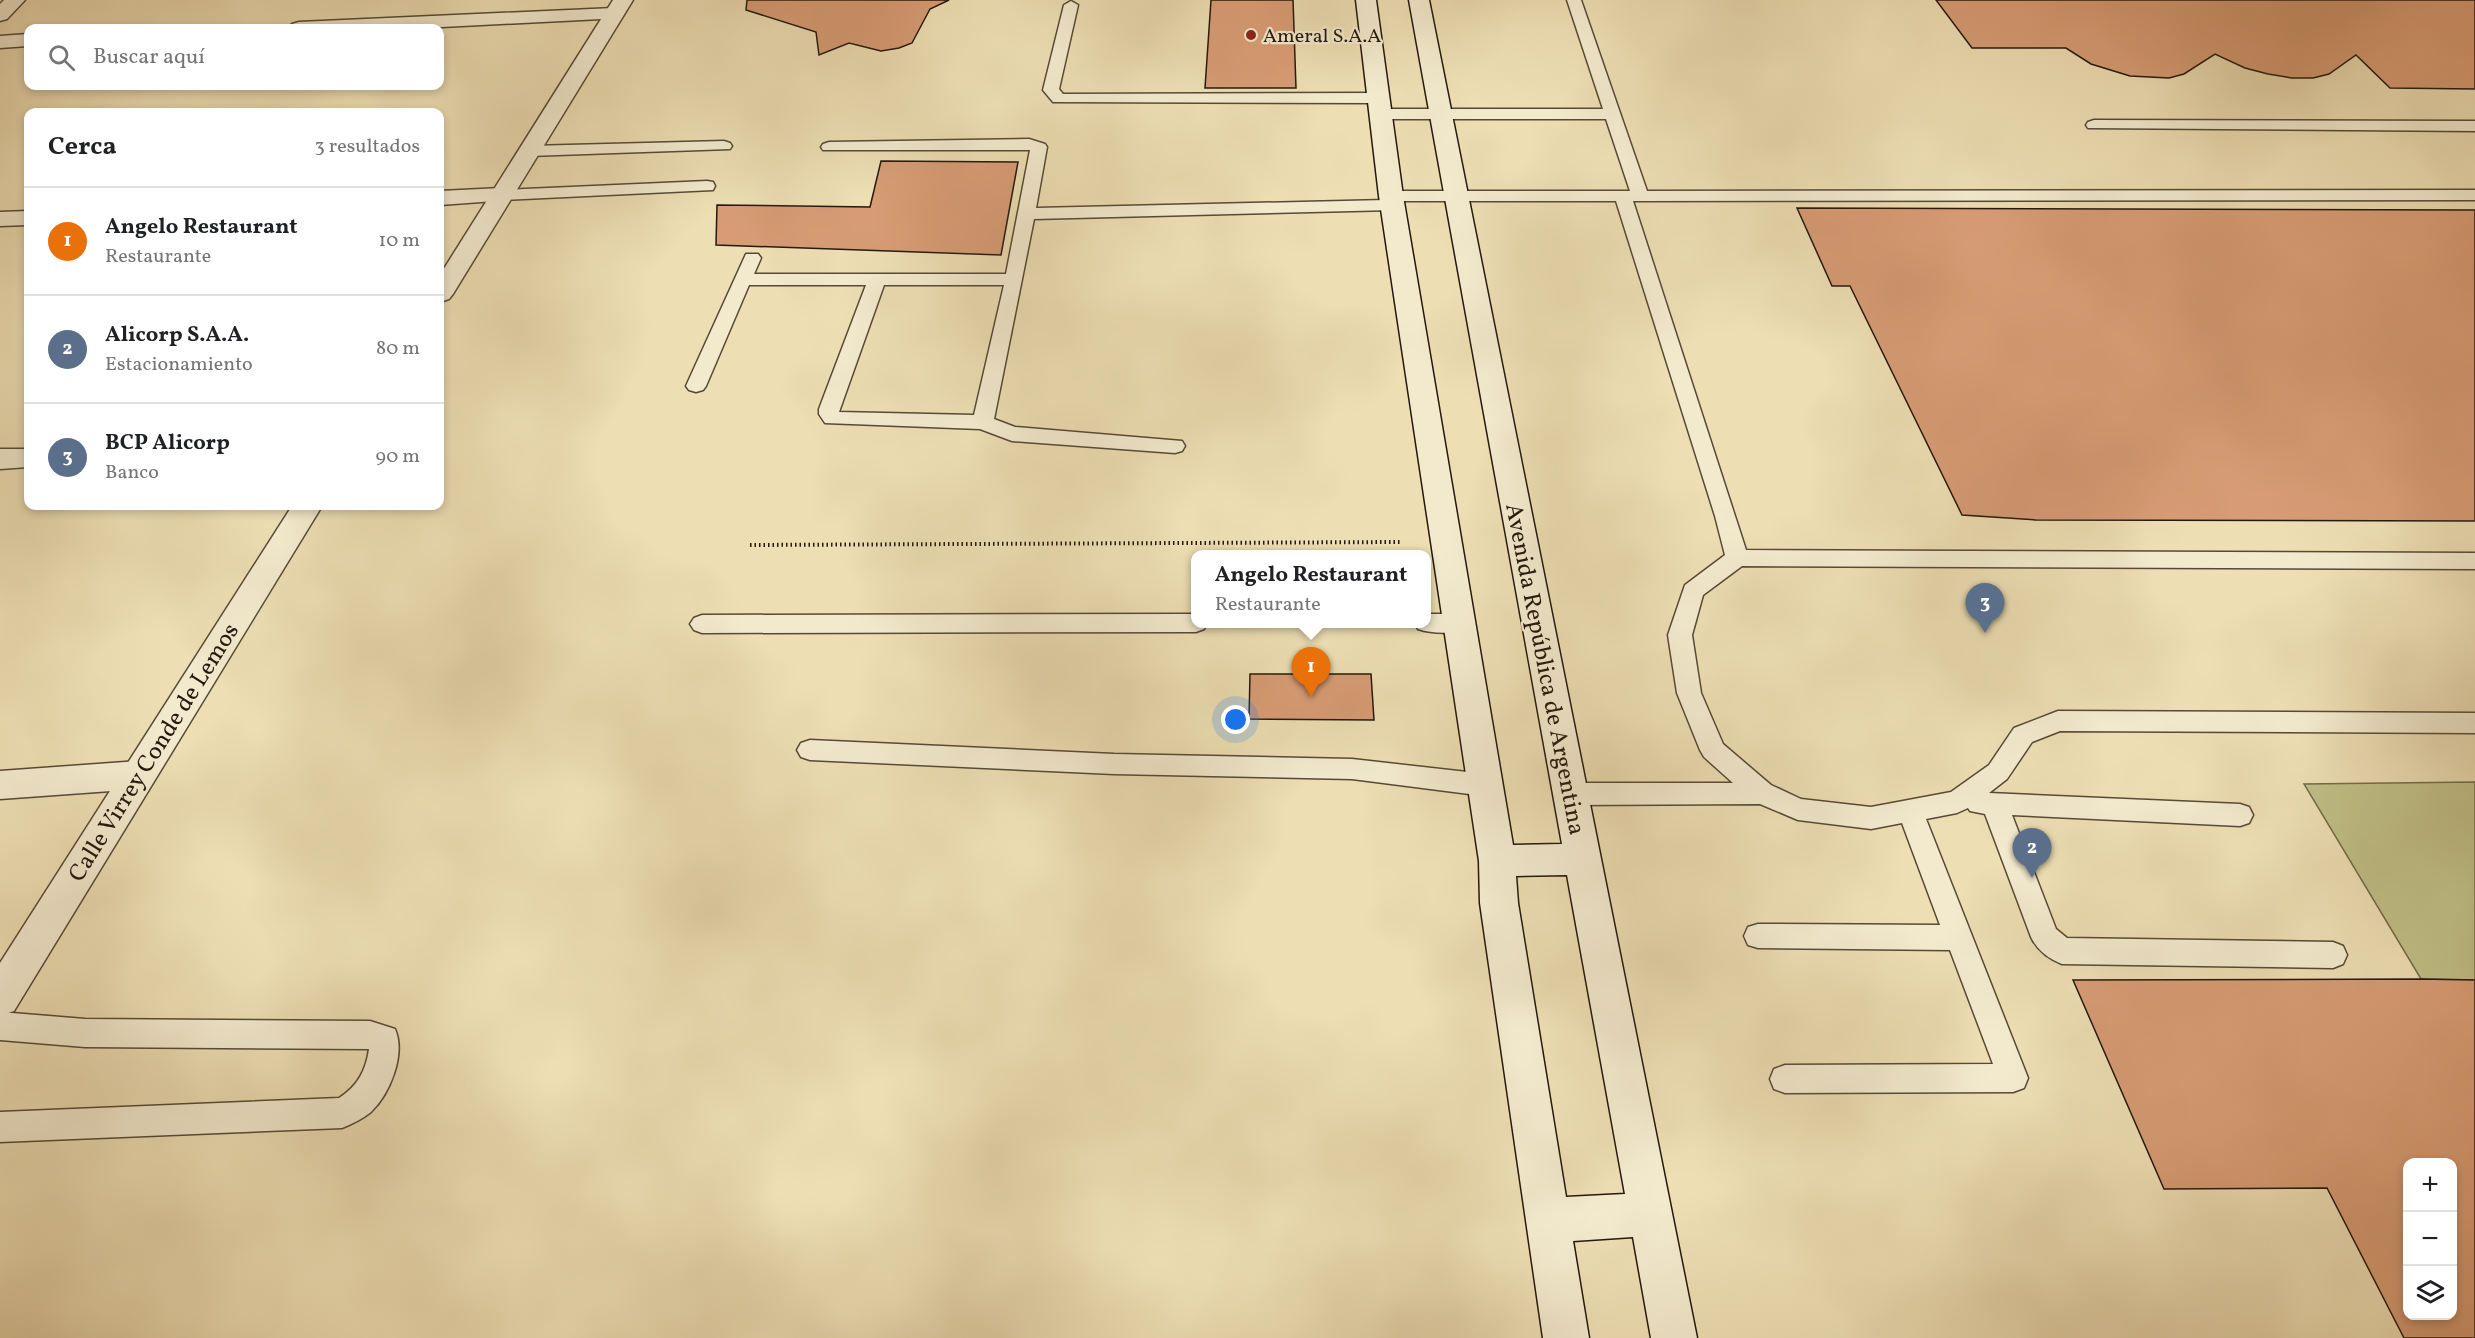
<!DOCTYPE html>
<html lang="es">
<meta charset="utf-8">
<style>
:root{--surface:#fff;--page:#f2f2f2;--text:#202124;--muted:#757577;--line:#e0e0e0;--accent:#1a73e8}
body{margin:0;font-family:Vollkorn,serif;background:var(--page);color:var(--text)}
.controls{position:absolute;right:18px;bottom:18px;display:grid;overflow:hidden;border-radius:12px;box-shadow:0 3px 9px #0003}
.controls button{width:54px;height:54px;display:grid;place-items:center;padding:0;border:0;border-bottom:2px solid var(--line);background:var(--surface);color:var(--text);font:30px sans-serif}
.you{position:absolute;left:1236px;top:720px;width:21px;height:21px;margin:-15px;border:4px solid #fff;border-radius:50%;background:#1a73e8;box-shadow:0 0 0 9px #1a73e833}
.badge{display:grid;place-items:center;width:39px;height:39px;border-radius:50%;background:var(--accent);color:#fff;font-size:20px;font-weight:700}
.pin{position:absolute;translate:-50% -50px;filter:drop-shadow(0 2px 3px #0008)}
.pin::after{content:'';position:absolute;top:32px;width:21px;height:18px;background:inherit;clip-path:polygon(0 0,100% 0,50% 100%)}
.popup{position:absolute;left:1191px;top:550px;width:240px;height:78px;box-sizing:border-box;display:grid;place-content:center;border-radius:12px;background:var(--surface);filter:drop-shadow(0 2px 4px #0005);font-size:20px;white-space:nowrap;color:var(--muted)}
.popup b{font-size:22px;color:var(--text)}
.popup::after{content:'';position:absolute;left:50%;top:100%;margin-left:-12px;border:12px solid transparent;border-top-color:var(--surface)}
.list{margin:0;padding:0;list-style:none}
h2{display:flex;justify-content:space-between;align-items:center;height:78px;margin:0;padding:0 24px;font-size:26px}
h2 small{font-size:20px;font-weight:400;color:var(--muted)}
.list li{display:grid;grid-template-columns:39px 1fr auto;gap:18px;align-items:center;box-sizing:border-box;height:108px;padding:0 24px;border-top:2px solid var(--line)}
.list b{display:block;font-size:22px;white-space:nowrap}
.list p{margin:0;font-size:20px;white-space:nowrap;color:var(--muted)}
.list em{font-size:20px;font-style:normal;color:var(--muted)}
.icon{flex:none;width:33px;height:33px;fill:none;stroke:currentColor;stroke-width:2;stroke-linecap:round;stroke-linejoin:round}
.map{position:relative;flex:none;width:2475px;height:1338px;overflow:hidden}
.search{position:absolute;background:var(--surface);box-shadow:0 3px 9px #0003;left:24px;top:24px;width:420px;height:66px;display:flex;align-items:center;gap:15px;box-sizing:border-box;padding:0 21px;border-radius:12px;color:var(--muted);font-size:22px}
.panel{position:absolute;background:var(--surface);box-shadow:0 3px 9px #0003;left:24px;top:108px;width:420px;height:402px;border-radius:12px}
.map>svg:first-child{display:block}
.green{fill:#c0bf87;stroke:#726c4a;stroke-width:1.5}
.building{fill:#d79c75;stroke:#24190d;stroke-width:1.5;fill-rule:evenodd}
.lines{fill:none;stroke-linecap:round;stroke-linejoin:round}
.service-casing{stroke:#564a36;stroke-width:3}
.minor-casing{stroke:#564a36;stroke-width:3}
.tertiary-casing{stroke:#564a36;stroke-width:3}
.secondary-casing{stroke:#24190d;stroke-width:3}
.path{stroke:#24190d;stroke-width:4;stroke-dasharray:1.5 3;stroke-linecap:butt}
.service{fill:#f3eace;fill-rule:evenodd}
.minor{fill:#f3eace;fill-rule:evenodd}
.tertiary{fill:#f3eace;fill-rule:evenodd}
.secondary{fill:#f3eace;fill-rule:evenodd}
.poi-dot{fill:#8f2418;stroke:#f3eace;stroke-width:2}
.labels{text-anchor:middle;stroke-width:4.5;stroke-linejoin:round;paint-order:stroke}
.far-poi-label{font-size:20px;fill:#24190d;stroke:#f3eace;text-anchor:start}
.street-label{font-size:24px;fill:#24190d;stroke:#f3eace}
</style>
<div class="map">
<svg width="2475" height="1338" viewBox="0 0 2475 1338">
<rect width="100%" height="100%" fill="#eddeb3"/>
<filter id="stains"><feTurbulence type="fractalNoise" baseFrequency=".00333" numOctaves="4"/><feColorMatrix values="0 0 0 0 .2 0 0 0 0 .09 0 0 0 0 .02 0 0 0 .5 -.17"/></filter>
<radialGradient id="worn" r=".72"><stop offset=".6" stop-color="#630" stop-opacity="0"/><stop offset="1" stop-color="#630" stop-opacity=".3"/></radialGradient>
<polygon class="green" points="2475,782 2475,980 2421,979 2304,784"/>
<g class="building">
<polygon points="747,0 949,0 930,9 912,43 899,48 881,51 849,43 819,55 816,32 746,10"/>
<polygon points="1211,0 1293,0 1296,88 1205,88"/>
<polygon points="1936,0 2475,0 2475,89 2390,88 2356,55 2329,74 2313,78 2292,78 2268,74 2245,68 2215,54 2184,74 2169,78 2130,76 2091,64 2066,48 1972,48"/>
<polygon points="881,161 1018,162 1001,255 716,245 717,205 870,207"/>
<polygon points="1797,208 2475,210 2475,521 2036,520 1962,515 1850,286 1832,286"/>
<polygon points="1250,674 1371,674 1374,720 1249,719"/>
<path d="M 2421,979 L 2475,980 L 2475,1338 L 2404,1338 L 2327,1188 L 2164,1189 L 2073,980 ZM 2408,1162 L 2452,1162 L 2452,1316 L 2408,1316 Z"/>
</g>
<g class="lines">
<defs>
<g id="service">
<path d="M 1567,0 L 1581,0 L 1647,191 L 2475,190 L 2475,200 L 1633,201 L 1746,550 L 2475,553 L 2475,569 L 1742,566 L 1703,595 L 1692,635 L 1701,693 L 1723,744 L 1771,785 L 1801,799 L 1871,807 L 1951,792 L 1989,765 L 2014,728 L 2058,711 L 2475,713 L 2475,733 L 2060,731 L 2032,742 L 2007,779 L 1989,793 L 2240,804 L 2249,807 L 2253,815 L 2249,823 L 2240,826 L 2012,815 L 2056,929 L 2067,938 L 2333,942 L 2343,946 L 2347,955 L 2343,964 L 2333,968 L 2062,964 C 2049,959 2037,950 2031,937 L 1985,814 L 1970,811 L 1968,808 L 1957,813 L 1926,819 L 2028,1078 L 2024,1088 L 2013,1092 L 1785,1093 L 1774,1089 L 1770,1079 L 1774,1069 L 1785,1065 L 1993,1064 L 1950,950 L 1758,948 L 1748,945 L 1744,936 L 1748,927 L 1758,924 L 1940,925 L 1902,823 L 1871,829 L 1798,820 L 1760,804 L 1570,805 L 1561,802 L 1557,794 L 1561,786 L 1570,783 L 1733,783 L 1704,757 L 1700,750 L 1677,693 L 1668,635 L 1685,585 L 1725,555 L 1715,516 L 1616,201 L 1398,201 L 1402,205 L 1399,209 L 1393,210 L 1034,219 L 994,419 L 1015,427 L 1182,441 L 1185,446 L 1182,451 L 1175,453 L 1012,441 L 980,429 L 825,423 L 819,414 L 819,409 L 866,285 L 749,285 L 706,386 L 703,390 L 696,392 L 689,390 L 686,386 L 746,254 L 758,254 L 761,258 L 754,274 L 1006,274 L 1030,150 L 823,150 L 821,147 L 823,144 L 829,142 L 1029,139 L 1045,144 L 1047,147 L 1036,208 L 1386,200 L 1382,196 L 1385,192 L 1391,191 L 1630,191 L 1606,119 L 1380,119 L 1372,114 L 1380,109 L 1603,109 ZM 884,285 L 1004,285 L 974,415 L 839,412 Z"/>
<polygon points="1071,1 1078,5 1059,89 1063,94 1378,93 1386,98 1378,103 1053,102 1043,90 1064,5"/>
<polygon points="2094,120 2475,121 2475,131 2088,128 2086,125 2088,122"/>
<polygon points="724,141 730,143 732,146 730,149 529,156 521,151 529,146"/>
<polygon points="707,181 713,182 715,186 713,190 501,200 495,199 492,195 495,191 501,190"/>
<polygon points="1196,614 1196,624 1207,624 1204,629 1196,632 702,633 694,630 690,624 694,618 702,615"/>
<path d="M 1426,614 L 1460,614 L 1468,617 L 1472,623 L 1468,629 C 1453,634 1433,634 1418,629 L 1415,624 L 1426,624 Z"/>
<polygon points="810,740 1114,754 1352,759 1485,774 1494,778 1498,785 1494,792 1485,796 1352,779 1114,774 810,760 801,757 797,750 801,743"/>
<path d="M 0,1012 L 85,1019 L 370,1021 L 395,1029 C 406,1054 390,1094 371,1112 C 362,1119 352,1124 342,1128 L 0,1142 L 0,1112 L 339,1098 C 358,1086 366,1070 369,1049 L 85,1047 L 0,1040 Z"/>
</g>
<g id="minor">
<polygon points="4,0 25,0 7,19 0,21 0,4"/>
<polygon points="614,8 621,10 624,14 621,18 423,28 289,28 292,24 299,22"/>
<polygon points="28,34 28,46 0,48 0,36"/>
<polygon points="501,188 509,190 513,195 509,200 440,205 440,191"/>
<polygon points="28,211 28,225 0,226 0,212"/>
<polygon points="0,449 28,449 28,467 0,469"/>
<polygon points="139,761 151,765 157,775 151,785 139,789 0,799 0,771"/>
</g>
<g id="tertiary">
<polygon points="613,0 633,0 453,294 449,299 440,302 440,275"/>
<polygon points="292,506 322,506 14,1011 0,1016 0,963"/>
</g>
<path id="secondary" d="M 1356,0 L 1376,0 L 1403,196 L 1513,845 L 1562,844 L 1409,0 L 1429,0 L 1697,1338 L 1651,1338 L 1633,1237 L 1573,1241 L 1589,1338 L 1543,1338 L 1480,903 L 1479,861 L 1379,196 ZM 1567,875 L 1625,1194 L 1566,1197 L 1518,903 L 1516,876 Z"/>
</defs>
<use href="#service" class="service-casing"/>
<use href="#minor" class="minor-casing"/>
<use href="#tertiary" class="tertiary-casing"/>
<use href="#secondary" class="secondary-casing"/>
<polyline class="path" points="750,545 1400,542"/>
<use href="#service" class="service"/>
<use href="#minor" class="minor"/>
<use href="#tertiary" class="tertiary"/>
<use href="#secondary" class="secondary"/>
</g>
<circle class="poi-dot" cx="1251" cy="35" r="6"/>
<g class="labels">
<g class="far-poi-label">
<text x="1263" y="42">Ameral S.A.A</text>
</g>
<g class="street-label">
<text transform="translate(1546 669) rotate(79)" y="8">Avenida República de Argentina</text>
<text transform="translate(153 752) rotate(-58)" y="8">Calle Virrey Conde de Lemos</text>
</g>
</g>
<rect width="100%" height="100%" filter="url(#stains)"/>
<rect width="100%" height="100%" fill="url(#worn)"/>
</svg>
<div class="controls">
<button>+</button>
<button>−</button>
<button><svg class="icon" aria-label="layers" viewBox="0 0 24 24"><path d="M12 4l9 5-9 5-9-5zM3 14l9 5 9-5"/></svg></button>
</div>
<div class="you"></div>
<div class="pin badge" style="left:1311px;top:697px;background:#e8710a">1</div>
<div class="popup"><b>Angelo Restaurant</b>Restaurante</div>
<div class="pin badge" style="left:2032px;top:878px;background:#5c6f8a">2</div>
<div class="pin badge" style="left:1985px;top:633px;background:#5c6f8a">3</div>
<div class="search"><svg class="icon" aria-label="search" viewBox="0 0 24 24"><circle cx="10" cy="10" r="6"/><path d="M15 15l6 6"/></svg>Buscar aquí</div>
<section class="panel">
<h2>Cerca<small>3 resultados</small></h2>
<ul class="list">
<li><span class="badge" style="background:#e8710a">1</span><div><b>Angelo Restaurant</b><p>Restaurante</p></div><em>10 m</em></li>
<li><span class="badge" style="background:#5c6f8a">2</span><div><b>Alicorp S.A.A.</b><p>Estacionamiento</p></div><em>80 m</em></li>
<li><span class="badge" style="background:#5c6f8a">3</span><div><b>BCP Alicorp</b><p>Banco</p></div><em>90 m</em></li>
</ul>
</section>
</div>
